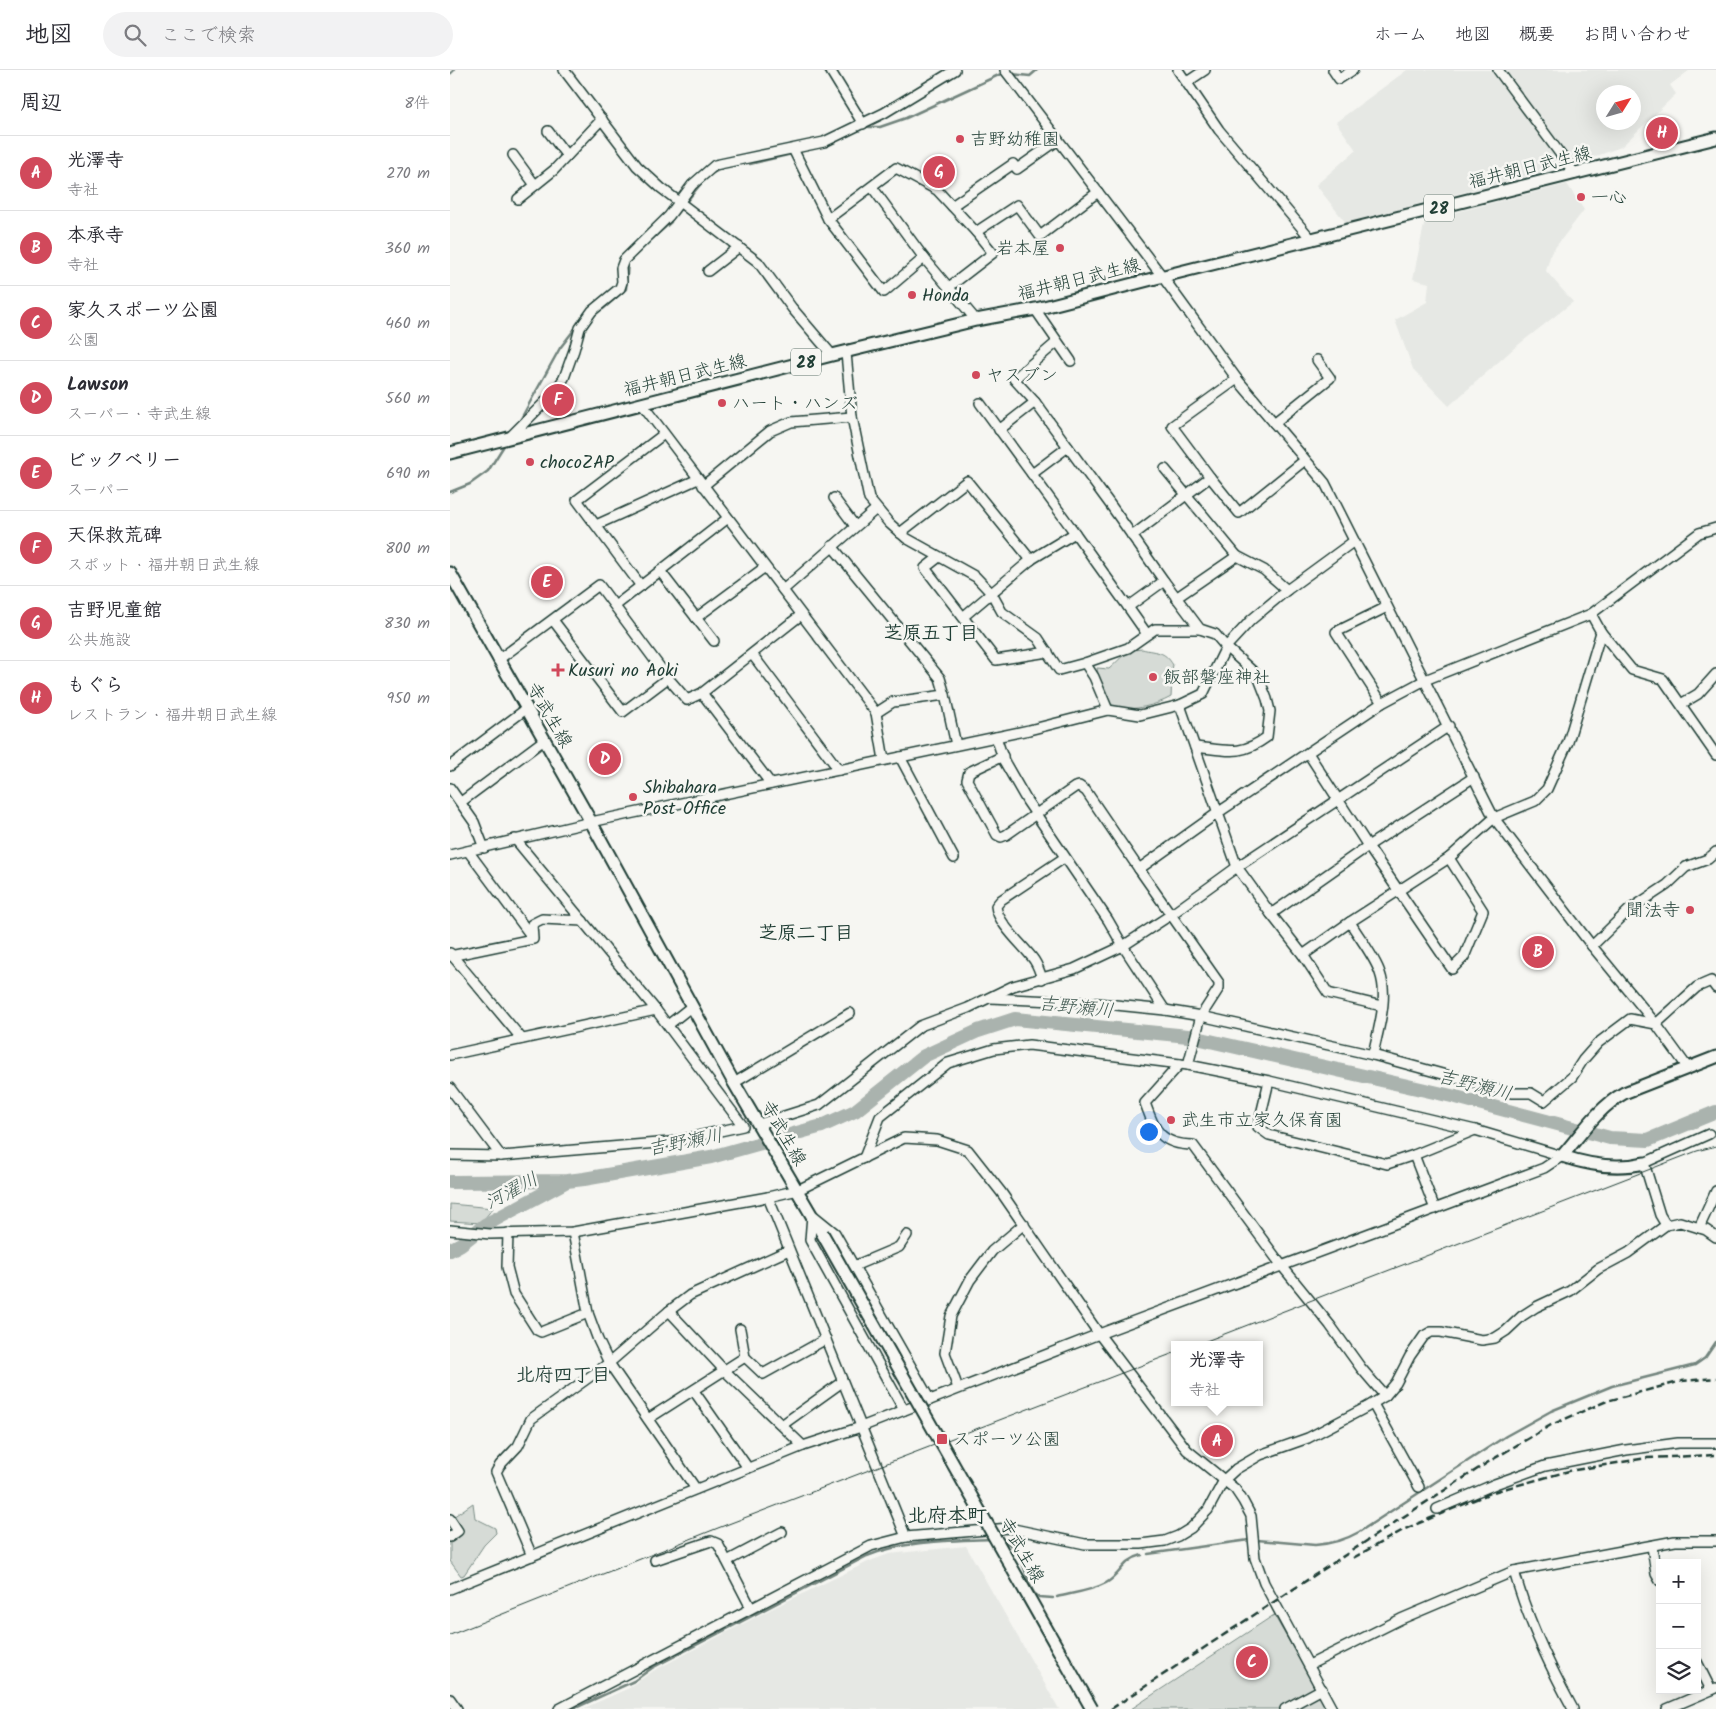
<!DOCTYPE html>
<html lang="ja">
<meta charset="utf-8">
<style>
:root{--surface:#fff;--page:#f2f2f3;--text:#2b2b33;--muted:#7c7c81;--line:#e1e1e2;--accent:#d1495b}
body{margin:0;font-family:Kalam,"Klee One",sans-serif;background:var(--page);color:var(--text)}
.controls{position:absolute;right:15px;bottom:15px;display:grid;overflow:hidden;border-radius:0px;box-shadow:0 5px 20px #0002}
.controls button{width:45px;height:45px;display:grid;place-items:center;padding:0;border:0;border-bottom:1px solid var(--line);background:var(--surface);color:var(--text);font:25px sans-serif}
.compass{position:absolute;left:1146px;top:15px;width:45px;height:45px;border-radius:50%;background:var(--surface);box-shadow:0 5px 20px #0002;rotate:53deg}
.you{position:absolute;left:698px;top:1061px;width:18px;height:18px;margin:-12px;border:4px solid #fff;border-radius:50%;background:#1a73e8;box-shadow:0 0 0 8px #1a73e833}
.badge{display:grid;place-items:center;width:32px;height:32px;border-radius:50%;background:var(--accent);color:#fff;font-size:16px;font-weight:700}
.pin{position:absolute;translate:-50% -50%;border:2px solid #fff;box-shadow:0 1px 5px #0006}
.popup{position:absolute;left:721px;top:1271px;width:92px;height:65px;box-sizing:border-box;display:grid;place-content:center;border-radius:0px;background:var(--surface);filter:drop-shadow(0 1px 4px #0005);font-size:16px;white-space:nowrap;color:var(--muted)}
.popup b{font-size:19px;color:var(--text)}
.popup::after{content:'';position:absolute;left:50%;top:100%;margin-left:-10px;border:10px solid transparent;border-top-color:var(--surface)}
.list{margin:0;padding:0;list-style:none}
h2{display:flex;justify-content:space-between;align-items:center;height:65px;margin:0;padding:0 20px;font-size:21px}
h2 small{font-size:16px;font-weight:400;color:var(--muted)}
.list li{display:grid;grid-template-columns:32px 1fr auto;gap:15px;align-items:center;box-sizing:border-box;height:75px;padding:0 20px;border-top:1px solid var(--line)}
.list b{display:block;font-size:19px;white-space:nowrap}
.list p{margin:0;font-size:16px;white-space:nowrap;color:var(--muted)}
.list em{font-size:16px;font-style:normal;color:var(--muted)}
.icon{flex:none;width:28px;height:28px;fill:none;stroke:currentColor;stroke-width:2;stroke-linecap:round;stroke-linejoin:round}
.map{position:relative;flex:none;width:1266px;height:1639px;overflow:hidden}
header{display:flex;align-items:center;gap:30px;box-sizing:border-box;height:70px;padding:0 25px;background:var(--surface);border-bottom:1px solid var(--line)}
header strong{font-size:24px}
nav{display:flex;gap:28px;margin-inline-start:auto;font-size:18px}
.search{width:350px;height:45px;background:var(--page);display:flex;align-items:center;gap:12px;box-sizing:border-box;padding:0 18px;border-radius:28px;color:var(--muted);font-size:19px}
main{display:flex}
aside{flex:1;background:var(--surface)}
.map>svg:first-child{display:block}
.built{fill:#e6e8e4;fill-rule:evenodd}
.green{fill:#d6dbd6;stroke:#7a8c85}
.lines{fill:none;stroke-linecap:round;stroke-linejoin:round}
.stream{stroke:#72847d;stroke-width:2.5}
.river{stroke:#aab3ae;stroke-width:14}
.minor-casing{stroke:#1f3d34;stroke-width:12}
.major-casing{stroke:#1f3d34;stroke-width:15}
.minor{stroke:#f6f6f2;stroke-width:9}
.major{stroke:#f6f6f2;stroke-width:11}
.tram{stroke:#1f3d34;stroke-width:1}
.rail{stroke:#1f3d34;stroke-width:2.5;stroke-dasharray:8 4;stroke-linecap:butt}
.major-bridge-casing{stroke:#1f3d34;stroke-width:15;stroke-linecap:butt}
.major-bridge{stroke:#f6f6f2;stroke-width:11}
.poi-dot{fill:#d1495b;stroke:#f6f6f2;stroke-width:2}
.labels{text-anchor:middle;stroke-width:5;stroke-linejoin:round;paint-order:stroke}
.shield{fill:#f6f6f2;stroke:#60746d;stroke-width:1}
.shield-label{font-size:16px;font-weight:bold;fill:#1f3d34}
.poi-label{font-size:18px;fill:#1f3d34;stroke:#f6f6f2;text-anchor:start}
.street-label{font-size:18px;fill:#1f3d34;stroke:#f6f6f2}
.neighbourhood-label{font-size:19px;font-weight:bold;fill:#1f3d34;stroke:#f6f6f2}
.water-label{font-size:19px;font-style:italic;fill:#425a52;stroke:#f6f6f2}
.quarter-label{font-size:20px;font-weight:bold;fill:#1f3d34;stroke:#f6f6f2}
</style>
<header>
<strong>地図</strong>
<div class="search"><svg class="icon" aria-label="search" viewBox="0 0 24 24"><circle cx="10" cy="10" r="6"/><path d="M15 15l6 6"/></svg>ここで検索</div>
<nav><a>ホーム</a><a>地図</a><a>概要</a><a>お問い合わせ</a></nav>
</header>
<main>
<aside>
<h2>周辺<small>8件</small></h2>
<ul class="list">
<li><span class="badge">A</span><div><b>光澤寺</b><p>寺社</p></div><em>270 m</em></li>
<li><span class="badge">B</span><div><b>本承寺</b><p>寺社</p></div><em>360 m</em></li>
<li><span class="badge">C</span><div><b>家久スポーツ公園</b><p>公園</p></div><em>460 m</em></li>
<li><span class="badge">D</span><div><b>Lawson</b><p>スーパー · 寺武生線</p></div><em>560 m</em></li>
<li><span class="badge">E</span><div><b>ビックベリー</b><p>スーパー</p></div><em>690 m</em></li>
<li><span class="badge">F</span><div><b>天保救荒碑</b><p>スポット · 福井朝日武生線</p></div><em>800 m</em></li>
<li><span class="badge">G</span><div><b>吉野児童館</b><p>公共施設</p></div><em>830 m</em></li>
<li><span class="badge">H</span><div><b>もぐら</b><p>レストラン · 福井朝日武生線</p></div><em>950 m</em></li>
</ul>
</aside>
<div class="map">
<svg width="1266" height="1639" viewBox="0 0 1266 1639">
<rect width="100%" height="100%" fill="#f6f6f2"/>
<filter id="ink" filterUnits="userSpaceOnUse"><feTurbulence type="fractalNoise" baseFrequency=".02" numOctaves="2"/><feDisplacementMap in="SourceGraphic" scale="10" xChannelSelector="R" yChannelSelector="G"/><feConvolveMatrix kernelMatrix="1 2 1 2 8 2 1 2 1" color-interpolation-filters="sRGB"/></filter>
<g filter="url(#ink)">
<g class="built">
<polygon points="957,0 1041,0 1109,90 1106,98 896,153 866,115 906,80 886,52"/>
<path d="M 1055,0 L 1240,0 L 1220,15 L 1226,24 L 1171,77 L 1125,94 ZM 1154,22 L 1184,22 L 1184,52 L 1154,52 Z"/>
<polygon points="1117,114 1134,140 1101,183 1096,201 1123,232 1063,279 999,336 963,299 945,250 977,232 979,213 963,209 975,150"/>
<polygon points="516,1476 609,1639 132,1639 179,1618 203,1601 321,1539 420,1491 439,1484"/>
</g>
<g class="green">
<path d="M 692,579 C 707,583 714,580 723,595 C 720,606 722,616 721,627 C 705,636 685,640 666,639 C 655,630 649,612 647,598 L 659,599 C 672,588 674,580 692,579 Z"/>
<polygon points="0,1134 43,1138 31,1153 0,1151"/>
<polygon points="23,1433 25,1448 45,1458 46,1463 34,1475 14,1505 11,1506 0,1491 0,1471 13,1461 3,1447"/>
<polygon points="824,1545 878,1639 681,1639"/>
</g>
<g class="lines">
<g class="stream">
<polyline points="0,4 4,0"/>
<polyline points="561,4 580,6 587,0"/>
<polyline points="419,57 430,57 456,48 553,3"/>
<polyline points="300,94 342,84"/>
<polyline points="260,104 271,99"/>
<polyline points="221,151 253,111"/>
<polyline points="202,169 221,152"/>
<polyline points="149,239 153,239 176,219 178,191"/>
<polyline points="68,354 110,278 127,256"/>
<polyline points="0,422 20,414 38,401 55,374"/>
<path d="M 549,1470 C 574,1475 573,1505 584,1523 L 589,1527 L 603,1528"/>
<path d="M 807,1470 L 865,1475 C 881,1474 895,1470 909,1462 L 1056,1366 L 1101,1341 L 1162,1316 L 1245,1295 L 1255,1288 L 1266,1272"/>
<polyline points="698,1484 799,1470"/>
<path d="M 607,1527 C 623,1523 641,1521 656,1513 C 672,1504 672,1490 692,1485"/>
<path d="M 123,1639 L 184,1611 L 202,1598 L 417,1486 C 457,1470 499,1471 541,1469"/>
</g>
<g class="river">
<polyline points="0,1112 117,1111 134,1109 261,1087 372,1056 405,1041 474,986 528,961 565,949 738,966 1006,1027 1160,1068 1198,1070 1266,1042"/>
<polyline points="0,1180 11,1174 35,1155 115,1112"/>
</g>
<defs>
<g id="minor">
<polyline points="114,0 187,96 211,118 308,192 342,238 382,285"/>
<polyline points="380,0 413,54"/>
<polyline points="555,0 712,206 787,309 875,413 1044,748 1142,876 1206,954 1238,998"/>
<polyline points="728,0 769,60 862,170"/>
<polyline points="883,0 889,9 903,0"/>
<polyline points="1048,0 1125,104"/>
<polyline points="737,12 755,0"/>
<polyline points="98,61 117,86"/>
<polyline points="343,79 378,149 434,222 474,188"/>
<polyline points="63,85 85,115"/>
<polyline points="422,117 474,188 526,250"/>
<polyline points="68,129 104,100 152,49"/>
<polyline points="502,136 563,94 567,99 608,70"/>
<polyline points="378,149 446,98 487,120 526,162 543,183 499,217"/>
<polyline points="526,162 567,135 590,166 648,122"/>
<polyline points="258,201 289,177"/>
<polyline points="585,239 621,291"/>
<polyline points="396,283 402,347 419,429 439,453 456,468 526,507 542,524 552,542 588,568 609,600 635,593 644,607 658,640"/>
<polyline points="530,333 625,463"/>
<polyline points="192,334 426,643 434,690"/>
<polyline points="824,353 880,308 867,290"/>
<polyline points="549,360 585,332"/>
<polyline points="60,367 104,323 114,308 124,280 130,258 142,241 170,218 172,212 171,198 174,190 219,146 242,115 265,95 374,72 434,43 505,0"/>
<polyline points="715,399 787,486 814,500 837,520"/>
<polyline points="582,404 618,377"/>
<polyline points="760,407 789,443 855,390"/>
<polyline points="253,416 320,361 341,352 402,347"/>
<polyline points="384,428 405,456"/>
<polyline points="146,455 248,409"/>
<polyline points="450,463 517,411 581,490"/>
<polyline points="682,466 760,407 722,356 787,309"/>
<polyline points="382,476 490,608 495,625"/>
<polyline points="489,487 475,498 546,590 598,582"/>
<polyline points="210,501 264,571"/>
<path d="M 714,511 L 750,559 L 765,564 L 776,577 L 808,606 L 817,629 L 820,641 L 817,667 C 790,687 776,680 745,677"/>
<polyline points="191,516 127,430 214,364"/>
<polyline points="333,520 426,439"/>
<polyline points="726,528 787,486"/>
<polyline points="165,536 278,448"/>
<polyline points="678,537 697,564"/>
<polyline points="1141,544 1151,562 1182,600 1213,609 1266,685"/>
<polyline points="513,547 582,489 625,463 678,537 714,511 662,437 585,332 564,309 607,272"/>
<polyline points="246,548 315,497"/>
<polyline points="103,550 173,642 218,608"/>
<polyline points="302,584 389,700"/>
<polyline points="48,590 149,515 218,608 237,630 252,623 351,545"/>
<polyline points="635,593 678,578 705,559 750,559"/>
<polyline points="252,623 321,714"/>
<polyline points="932,633 886,562 937,537"/>
<polyline points="1231,634 1248,624 1266,604"/>
<polyline points="730,635 787,797 821,844 853,885 878,923 932,936"/>
<polyline points="426,643 443,632 495,625 506,675"/>
<polyline points="546,667 554,691 577,731 658,850 673,876 715,940"/>
<polyline points="858,683 918,776 1002,899 1014,887 1033,841 999,788"/>
<polyline points="553,686 519,702 517,710 547,765 551,767 556,765 625,717 629,716 636,721 689,799"/>
<polyline points="450,687 504,788"/>
<polyline points="0,696 76,639"/>
<polyline points="0,718 24,752 34,778"/>
<polyline points="11,732 94,670"/>
<polyline points="18,781 82,867"/>
<polyline points="0,785 141,752 579,660 658,640 690,645 730,635 753,624 776,577 801,550 837,520 904,471"/>
<polyline points="821,844 918,776 1024,707"/>
<path d="M 900,852 C 908,866 925,887 930,903 C 939,928 928,959 923,985"/>
<polyline points="1142,876 1179,840 1217,815 1236,797 1258,789 1266,782"/>
<polyline points="0,883 72,969"/>
<polyline points="853,885 900,852 999,788 1044,748 1085,731 1097,719 1118,672 1151,562"/>
<polyline points="0,886 83,869 82,854 92,849 133,851"/>
<path d="M 592,909 C 590,902 588,896 584,890 C 574,876 547,853 546,836 L 551,830 L 614,788"/>
<polyline points="540,928 646,933 715,940 751,946 923,985 1062,1023 1081,1023 1094,1031 1122,1007 1133,990 1148,973 1180,949 1206,954 1247,917 1261,911 1266,918"/>
<polyline points="218,955 242,936"/>
<polyline points="0,985 206,940"/>
<path d="M 730,994 L 695,1033 C 705,1060 710,1075 743,1075 L 832,1196 L 880,1255 L 911,1298 L 935,1326"/>
<polyline points="738,995 751,946 769,918 769,913 689,799 769,742 932,633 975,610 1141,544 1249,463 1266,458"/>
<polyline points="819,1011 808,1057 819,1065 937,1094 964,1085 1025,1060"/>
<polyline points="284,1013 400,943"/>
<polyline points="0,1018 51,1086"/>
<polyline points="309,1054 369,1035 470,956 518,938 563,916 624,899 673,876 722,844 787,797 999,656"/>
<polyline points="0,1085 51,1086 220,1072 293,1056 206,940 65,769"/>
<polyline points="964,1085 985,1139"/>
<polyline points="414,1088 430,1047 498,993 544,979 579,975 738,995 819,1011 1025,1060 1112,1086"/>
<polyline points="318,1127 456,1467"/>
<polyline points="362,1145 360,1170 454,1340"/>
<polyline points="364,1146 385,1163 480,1330"/>
<polyline points="1216,1155 1210,1145 1194,1093 1259,1064"/>
<polyline points="1249,1158 1266,1121"/>
<polyline points="0,1160 40,1164 123,1162 318,1127 348,1120 454,1068 487,1070 518,1080 551,1122 649,1264 737,1380 785,1419 793,1431 801,1446 805,1488 814,1513 882,1639"/>
<polyline points="123,1162 138,1243 148,1270 159,1293 246,1419"/>
<polyline points="58,1163 57,1197 64,1224 87,1260 91,1262 138,1243"/>
<polyline points="404,1196 449,1177 457,1165"/>
<polyline points="219,1241 275,1301 353,1376"/>
<polyline points="290,1259 295,1287 313,1304 376,1269"/>
<polyline points="508,1318 495,1283 501,1246 520,1210 542,1181 574,1154"/>
<polyline points="244,1321 298,1398"/>
<polyline points="923,1334 969,1417"/>
<polyline points="198,1349 295,1287"/>
<polyline points="332,1355 392,1312"/>
<polyline points="987,1439 1045,1414 1095,1396 1176,1380 1228,1373 1266,1373"/>
<polyline points="0,1449 8,1461 0,1467"/>
<polyline points="1202,1476 1206,1504 1210,1511"/>
<polyline points="82,1486 46,1402 50,1395 68,1376 81,1349 159,1293 219,1241 240,1225 339,1180"/>
<polyline points="205,1490 261,1471 268,1474 301,1538"/>
<polyline points="277,1491 332,1462"/>
<path d="M 1064,1501 C 1077,1549 1099,1595 1123,1639"/>
<polyline points="0,1519 353,1376 411,1357 649,1264 1094,1098 1112,1086"/>
<polyline points="1247,1592 1261,1620"/>
<polyline points="859,1595 951,1549 1064,1501 1225,1471 1266,1471"/>
<polyline points="0,1629 7,1639"/>
<polyline points="109,1639 421,1476 456,1467 559,1458 635,1474 691,1474 715,1471 728,1466 741,1458 758,1440 774,1410 786,1399 810,1385 858,1368 917,1337 935,1326 946,1313 960,1286 974,1266 981,1262 991,1262 1032,1270 1045,1268 1056,1261 1072,1246 1086,1237 1120,1221 1148,1199 1178,1183 1216,1155 1230,1152 1256,1160 1266,1167"/>
<polyline points="835,1639 872,1619"/>
<polyline points="1217,1639 1266,1618"/>
</g>
<g id="major">
<polyline points="0,383 382,285 526,250 586,239 706,208 1266,68"/>
<polyline points="0,503 141,752 284,1013 372,1163"/>
<path d="M 1194,1093 C 1166,1100 1139,1095 1112,1086 C 1132,1063 1148,1038 1174,1023 L 1266,987"/>
</g>
</defs>
<use href="#minor" class="minor-casing"/>
<use href="#major" class="major-casing"/>
<use href="#minor" class="minor"/>
<use href="#major" class="major"/>
<g class="tram">
<polyline points="746,1275 1247,1081 1266,1076"/>
<polyline points="0,1565 268,1458 724,1283"/>
</g>
<g class="rail">
<polyline points="903,1488 955,1459 1043,1422 1119,1401 1196,1388 1266,1385"/>
<polyline points="661,1639 950,1449 1040,1391 1101,1355 1157,1331 1232,1311 1266,1308"/>
</g>
<defs>
<polyline id="major-bridge" points="372,1163 642,1639"/>
</defs>
<use href="#major-bridge" class="major-bridge-casing"/>
<use href="#major-bridge" class="major-bridge"/>
</g>
</g>
<g class="poi-dot">
<circle cx="510" cy="69" r="5"/>
<circle cx="1131" cy="127" r="5"/>
<circle cx="610" cy="178" r="5"/>
<circle cx="462" cy="225" r="5"/>
<circle cx="526" cy="305" r="5"/>
<circle cx="272" cy="333" r="5"/>
<circle cx="80" cy="392" r="5"/>
<path d="M105.5 592.5h5v5h5v5h-5v5h-5v-5h-5v-5h5z"/>
<circle cx="703" cy="607" r="5"/>
<circle cx="183" cy="727" r="5"/>
<circle cx="1240" cy="840" r="5"/>
<circle cx="721" cy="1050" r="5"/>
<rect x="486" y="1363" width="12" height="12" rx="2.5"/>
</g>
<g class="labels">
<g class="shield">
<rect x="974" y="124.5" width="30" height="27" rx="4"/>
<rect x="341" y="278.5" width="30" height="27" rx="4"/>
</g>
<g class="shield-label">
<text x="989" y="144">28</text>
<text x="356" y="298">28</text>
</g>
<g class="poi-label">
<text x="520" y="75">吉野幼稚園</text>
<text x="1141" y="133">一心</text>
<text x="600" y="184" text-anchor="end">岩本屋</text>
<text x="472" y="231">Honda</text>
<text x="536" y="311">ヤスブン</text>
<text x="282" y="339">ハート・ハンズ</text>
<text x="90" y="398">chocoZAP</text>
<text x="118" y="606">Kusuri no Aoki</text>
<text x="713" y="613">飯部磐座神社</text>
<text x="193" y="723">Shibahara<tspan x="193" dy="21">Post Office</tspan></text>
<text x="1230" y="846" text-anchor="end">聞法寺</text>
<text x="731" y="1056">武生市立家久保育園</text>
<text x="503" y="1375">スポーツ公園</text>
</g>
<g class="street-label">
<text transform="translate(1080 97) rotate(-14)" y="6">福井朝日武生線</text>
<text transform="translate(629 209) rotate(-14)" y="6">福井朝日武生線</text>
<text transform="translate(235 305) rotate(-14)" y="6">福井朝日武生線</text>
<text transform="translate(100 645) rotate(60)" y="6">寺武生線</text>
<text transform="translate(334 1063) rotate(60)" y="6">寺武生線</text>
<text transform="translate(572 1480) rotate(60)" y="6">寺武生線</text>
</g>
<g class="neighbourhood-label">
<text x="481" y="569">芝原五丁目</text>
<text x="356" y="869">芝原二丁目</text>
<text x="113" y="1311">北府四丁目</text>
</g>
<g class="water-label">
<text transform="translate(626 936) rotate(6)" y="7">吉野瀬川</text>
<text transform="translate(1025 1014) rotate(14)" y="7">吉野瀬川</text>
<text transform="translate(235 1071) rotate(-11)" y="7">吉野瀬川</text>
<text transform="translate(61 1120) rotate(-28)" y="7">河濯川</text>
</g>
<g class="quarter-label">
<text x="497" y="1452">北府本町</text>
</g>
</g>
</svg>
<div class="controls">
<button>+</button>
<button>−</button>
<button><svg class="icon" aria-label="layers" viewBox="0 0 24 24"><path d="M12 4l9 5-9 5-9-5zM3 14l9 5 9-5"/></svg></button>
</div>
<svg class="compass" viewBox="-18 -18 36 36"><path d="M0-13l5 13h-10z" fill="#e53935"/><path d="M0 13l5-13h-10z" fill="#7c7c81"/></svg>
<div class="you"></div>
<div class="pin badge" style="left:767px;top:1371px">A</div>
<div class="popup"><b>光澤寺</b>寺社</div>
<div class="pin badge" style="left:1088px;top:882px">B</div>
<div class="pin badge" style="left:802px;top:1592px">C</div>
<div class="pin badge" style="left:155px;top:689px">D</div>
<div class="pin badge" style="left:97px;top:512px">E</div>
<div class="pin badge" style="left:108px;top:330px">F</div>
<div class="pin badge" style="left:489px;top:102px">G</div>
<div class="pin badge" style="left:1212px;top:63px">H</div>
</div>
</main>
